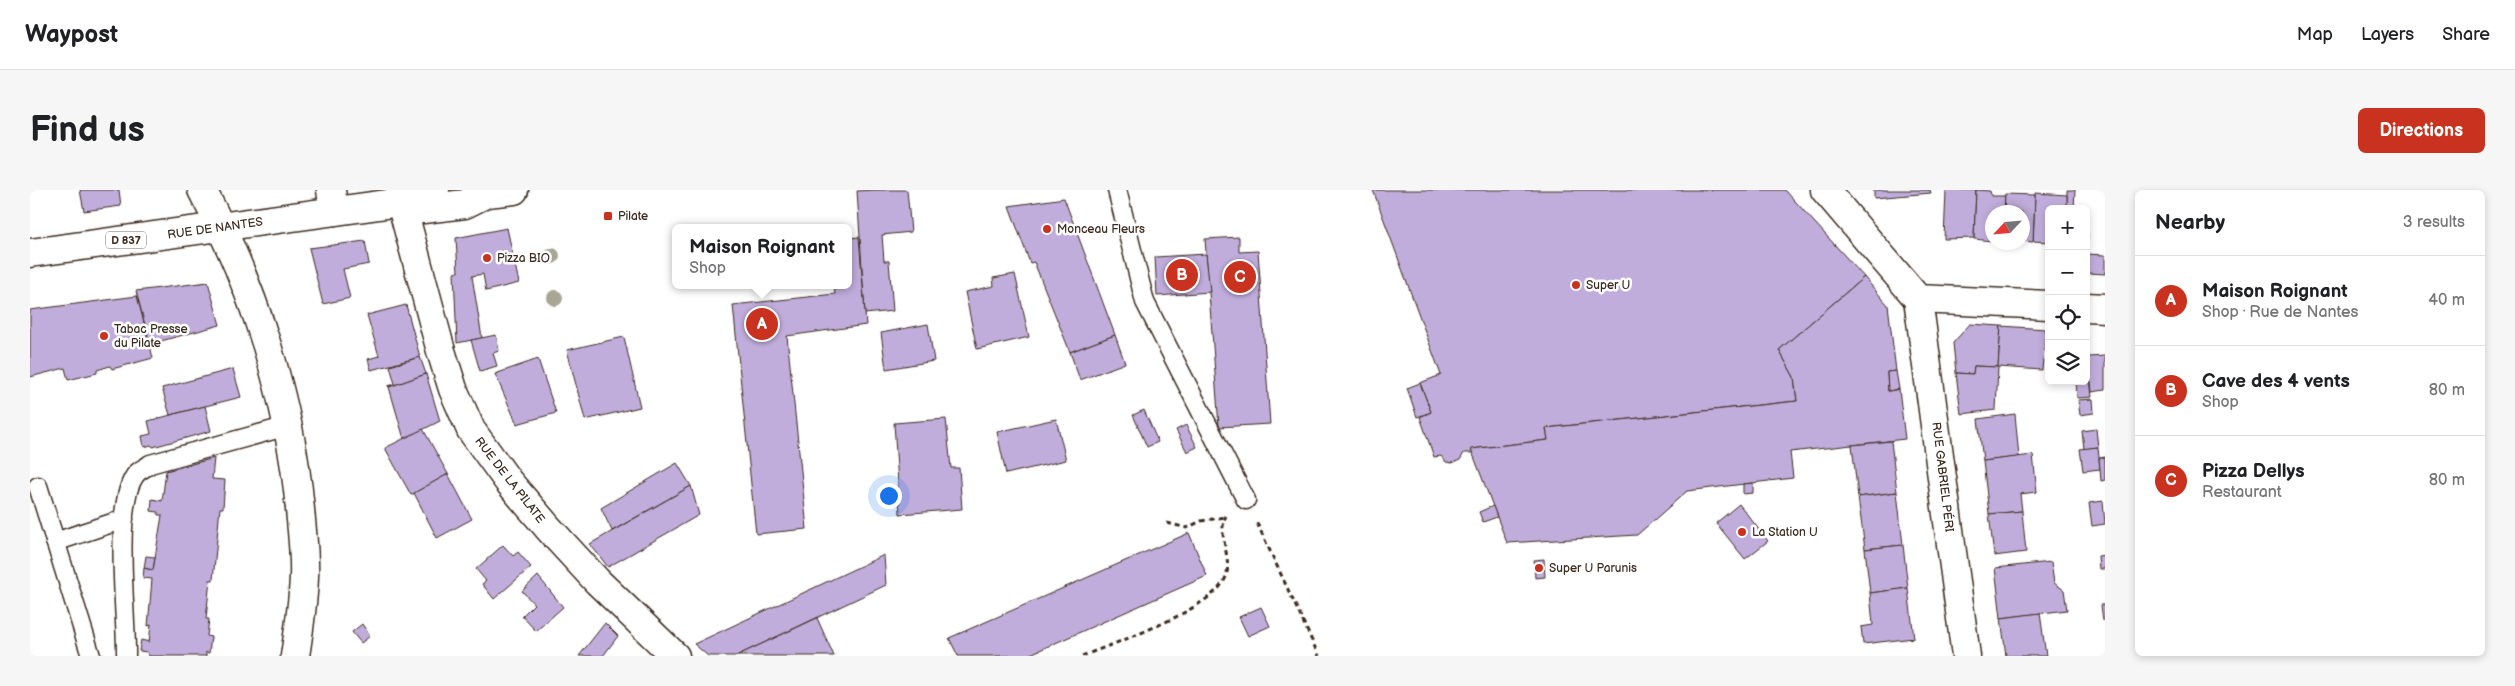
<!DOCTYPE html>
<meta charset="utf-8">
<style>
:root{--surface:#fff;--page:#f6f6f6;--text:#202124;--muted:#757577;--line:#e0e0e0;--accent:#c8321e}
body{margin:0;font-family:"Balsamiq Sans",sans-serif;background:var(--page);color:var(--text)}
.controls{position:absolute;right:15px;top:15px;display:grid;overflow:hidden;border-radius:8px;box-shadow:0 2px 8px #0003}
.controls button{width:45px;height:45px;display:grid;place-items:center;padding:0;border:0;border-bottom:1px solid var(--line);background:var(--surface);color:var(--text);font:25px sans-serif}
.compass{position:absolute;left:1955px;top:15px;width:45px;height:45px;border-radius:50%;background:var(--surface);box-shadow:0 2px 8px #0003;rotate:244deg}
.you{position:absolute;left:858px;top:305px;width:18px;height:18px;margin:-12px;border:4px solid #fff;border-radius:50%;background:#1a73e8;box-shadow:0 0 0 8px #1a73e833}
.badge{display:grid;place-items:center;width:32px;height:32px;border-radius:50%;background:var(--accent);color:#fff;font-size:16px;font-weight:700}
.pin{position:absolute;translate:-50% -50%;border:2px solid #fff;box-shadow:0 1px 5px #0006}
.popup{position:absolute;left:642px;top:34px;width:180px;height:65px;box-sizing:border-box;display:grid;place-content:center;border-radius:8px;background:var(--surface);filter:drop-shadow(0 1px 4px #0005);font-size:16px;white-space:nowrap;color:var(--muted)}
.popup b{font-size:19px;color:var(--text)}
.popup::after{content:'';position:absolute;left:50%;top:100%;margin-left:-10px;border:10px solid transparent;border-top-color:var(--surface)}
.list{margin:0;padding:0;list-style:none}
h2{display:flex;justify-content:space-between;align-items:center;height:65px;margin:0;padding:0 20px;font-size:21px}
h2 small{font-size:16px;font-weight:400;color:var(--muted)}
.list li{display:grid;grid-template-columns:32px 1fr auto;gap:15px;align-items:center;box-sizing:border-box;height:90px;padding:0 20px;border-top:1px solid var(--line)}
.list b{display:block;font-size:19px;white-space:nowrap}
.list p{margin:0;font-size:16px;white-space:nowrap;color:var(--muted)}
.list em{font-size:16px;font-style:normal;color:var(--muted)}
.icon{flex:none;width:28px;height:28px;fill:none;stroke:currentColor;stroke-width:2;stroke-linecap:round;stroke-linejoin:round}
.map{position:relative;flex:none;width:2075px;height:466px;overflow:hidden;border-radius:8px}
header{display:flex;align-items:center;gap:30px;box-sizing:border-box;height:70px;padding:0 25px;background:var(--surface);border-bottom:1px solid var(--line)}
header strong{font-size:24px}
nav{display:flex;gap:28px;margin-inline-start:auto;font-size:18px}
.intro{display:flex;align-items:center;justify-content:space-between;box-sizing:border-box;height:120px;padding:0 30px}
h1{margin:0;font-size:35px}
.button{padding:12px 22px;border-radius:8px;background:var(--accent);color:#fff;font-size:18px;font-weight:700}
main{display:flex;gap:30px;padding:0 30px}
aside{flex:1;background:var(--surface);border-radius:8px;box-shadow:0 2px 8px #0003}
.map>svg:first-child{display:block}
.building{fill:#c1addc;stroke:#3b2a1e}
.lines{fill:none;stroke-linecap:round;stroke-linejoin:round}
.service-casing{stroke:#3b2a1e;stroke-width:21}
.minor-casing{stroke:#3b2a1e;stroke-width:31}
.primary-casing{stroke:#3b2a1e;stroke-width:31}
.path{stroke:#3b2a1e;stroke-width:3;stroke-dasharray:5 4;stroke-linecap:butt}
.service{stroke:#fff;stroke-width:18}
.minor{stroke:#fff;stroke-width:28}
.primary{stroke:#fff;stroke-width:28}
.tree{fill:#a9a696}
.poi-dot{fill:#c8321e;stroke:#fff;stroke-width:2}
.labels{text-anchor:middle;stroke-width:5;stroke-linejoin:round;paint-order:stroke}
.shield{fill:#fff;stroke:#766a62;stroke-width:1}
.shield-label{font-size:11px;font-weight:bold;fill:#3b2a1e}
.poi-label{font-size:12px;fill:#3b2a1e;stroke:#fff;text-anchor:start}
.street-label{font-size:12px;fill:#3b2a1e;stroke:#fff}
</style>
<header>
<strong>Waypost</strong>
<nav><a>Map</a><a>Layers</a><a>Share</a></nav>
</header>
<div class="intro"><h1>Find us</h1><a class="button">Directions</a></div>
<main>
<div class="map">
<svg width="2075" height="466" viewBox="0 0 2075 466">
<rect width="100%" height="100%" fill="#fff"/>
<filter id="ink" filterUnits="userSpaceOnUse"><feTurbulence type="fractalNoise" baseFrequency=".02" numOctaves="2"/><feDisplacementMap in="SourceGraphic" scale="10" xChannelSelector="R" yChannelSelector="G"/><feConvolveMatrix kernelMatrix="1 2 1 2 8 2 1 2 1" color-interpolation-filters="sRGB"/></filter>
<g filter="url(#ink)">
<g class="building">
<polygon points="50,0 89,0 91,16 54,21"/>
<polygon points="846,0 877,0 881,42 852,45 854,71 859,71 863,121 835,124 827,1"/>
<polygon points="1343,0 1755,0 1834,87 1749,160 1764,187 1767,211 1516,238 1518,250 1441,259 1443,263 1434,263 1430,270 1422,273 1416,272 1411,266 1404,267 1390,227 1401,222 1390,193 1411,185"/>
<polygon points="1844,0 1900,0 1901,3 1844,8"/>
<polygon points="1916,0 1946,0 1944,48 1914,49"/>
<polygon points="1946,0 1960,1 1961,6 1975,6 1974,22 1962,22 1962,51 1944,49"/>
<polygon points="2037,0 2045,0 2044,19 2037,19"/>
<polygon points="2005,3 2037,5 2037,19 2019,19 2019,56 2018,52 2003,51"/>
<polygon points="1975,4 2005,5 2003,52 1992,51 1992,22 1974,22"/>
<polygon points="1034,8 1085,145 1040,162 1004,72 1000,73 979,16"/>
<polygon points="477,38 489,93 456,101 453,84 442,86 452,148 427,153 424,83 428,82 426,48"/>
<polygon points="2056,43 2058,43 2057,64 2075,65 2075,84 2056,83"/>
<polygon points="829,47 836,135 757,146 777,339 726,344 703,115 805,104 804,95 818,95 818,48"/>
<polygon points="1209,47 1209,62 1228,61 1240,234 1189,237 1175,49"/>
<polygon points="335,51 339,74 313,79 320,108 293,114 279,58"/>
<polygon points="1176,64 1180,102 1127,106 1125,67"/>
<polygon points="985,84 999,147 947,159 935,102 964,96 963,88"/>
<polygon points="1834,87 1858,115 1866,181 1857,182 1858,201 1869,199 1875,249 1760,262 1763,288 1657,301 1607,345 1477,353 1441,259 1518,250 1516,238 1767,211 1764,187 1749,160"/>
<polygon points="178,92 190,135 120,154 106,101"/>
<polygon points="107,106 123,168 82,179 80,176 67,180 67,183 38,190 35,178 0,187 0,120"/>
<polygon points="376,115 390,167 341,180 338,169 349,166 337,125"/>
<polygon points="898,134 904,171 856,179 851,143"/>
<polygon points="1940,134 1971,136 1968,177 1944,176 1943,184 1926,183 1923,153"/>
<polygon points="1971,136 2016,139 2012,180 1968,177"/>
<polygon points="466,145 469,161 463,163 467,176 450,181 441,150"/>
<polygon points="1085,145 1095,173 1050,190 1040,162"/>
<polygon points="594,147 610,217 555,230 537,160"/>
<polygon points="2075,166 2075,200 2062,202 2058,167"/>
<polygon points="390,167 396,184 359,197 358,196 365,194 360,176"/>
<polygon points="508,169 526,223 487,234 465,184"/>
<polygon points="2056,169 2058,169 2062,207 2047,208 2046,191 2056,191"/>
<polygon points="1944,176 1968,177 1966,220 1931,224 1926,183 1943,184"/>
<polygon points="203,179 211,207 140,225 132,198"/>
<polygon points="1866,181 1869,199 1858,201 1857,182"/>
<polygon points="396,184 410,231 374,249 359,197"/>
<polygon points="1390,193 1401,222 1387,227 1377,198"/>
<polygon points="2063,209 2064,223 2050,225 2048,210"/>
<polygon points="175,216 181,241 123,257 121,255 114,257 112,246 121,244 118,231"/>
<polygon points="1114,220 1128,252 1117,257 1103,225"/>
<polygon points="1985,224 1989,267 1953,271 1948,229"/>
<polygon points="916,229 921,278 929,278 932,319 870,324 864,233"/>
<polygon points="1026,229 1036,270 976,284 967,242"/>
<polygon points="1156,235 1167,257 1157,262 1146,240"/>
<polygon points="393,239 418,284 381,305 355,258"/>
<polygon points="2066,239 2068,257 2054,259 2052,241"/>
<polygon points="1861,251 1867,302 1828,307 1822,255"/>
<polygon points="2068,257 2070,279 2053,281 2050,259"/>
<polygon points="2003,265 2007,302 1990,304 1992,321 1959,324 1953,271"/>
<polygon points="2075,267 2075,290 2071,291 2069,268"/>
<polygon points="184,268 182,289 195,290 193,318 190,318 183,390 180,390 176,429 179,429 177,446 181,447 179,463 176,462 176,466 119,466 117,462 109,461 111,450 119,452 121,435 118,436 122,389 113,388 114,378 123,380 132,325 128,325 128,322 121,321 122,309 132,311 136,281"/>
<polygon points="647,273 661,296 582,341 571,318"/>
<polygon points="418,284 442,329 407,348 384,303"/>
<polygon points="1723,293 1723,303 1713,304 1713,294"/>
<polygon points="661,296 669,325 578,377 560,354"/>
<polygon points="1867,302 1873,355 1835,359 1828,307"/>
<polygon points="2073,311 2075,334 2062,336 2059,313"/>
<polygon points="1709,314 1738,351 1715,369 1686,333"/>
<polygon points="1463,316 1467,327 1453,332 1449,322"/>
<polygon points="1992,321 1996,362 1964,366 1959,324"/>
<polygon points="1159,343 1177,386 996,466 928,466 919,448"/>
<polygon points="473,355 483,366 488,362 501,377 464,409 452,394 456,391 446,379"/>
<polygon points="1873,355 1878,398 1840,403 1835,359"/>
<polygon points="854,365 856,395 706,466 678,466 664,454"/>
<polygon points="2075,365 2075,379 2069,379 2068,366"/>
<polygon points="116,366 125,367 123,380 114,378"/>
<polygon points="1514,369 1515,387 1505,388 1504,370"/>
<polygon points="2021,372 2024,393 2034,400 2037,420 1971,428 1965,378"/>
<polygon points="508,386 533,417 506,441 492,426 504,414 492,401"/>
<polygon points="1878,398 1884,448 1833,454 1831,437 1843,435 1840,403"/>
<polygon points="2071,415 2075,415 2075,431 2073,431"/>
<polygon points="1231,417 1240,436 1218,446 1209,427"/>
<polygon points="2010,423 2016,466 1976,466 1971,428"/>
<polygon points="787,428 804,466 706,466"/>
<polygon points="575,433 588,446 573,466 549,466"/>
<polygon points="332,434 340,446 331,453 322,442"/>
</g>
<g class="lines">
<defs>
<g id="service">
<polyline points="1087,0 1115,112 1216,310"/>
<polyline points="8,296 61,466"/>
<polyline points="25,352 94,329"/>
<path d="M 96,466 C 97,427 82,310 107,283 C 111,279 117,277 120,274 L 258,236"/>
</g>
<g id="minor">
<polyline points="301,0 304,21"/>
<polyline points="1795,0 1888,109 2019,115"/>
<polyline points="371,12 411,161 423,199 441,240 478,291 520,340 567,391 645,466"/>
<polyline points="1888,109 1936,466"/>
<polyline points="2056,117 2075,118"/>
</g>
<g id="primary">
<path d="M 172,0 C 224,97 260,210 270,319 C 272,342 275,365 274,387 C 273,414 269,440 265,466"/>
<polyline points="379,15 393,19 435,14 457,3 484,0"/>
<polyline points="0,63 371,12 390,2 405,0"/>
</g>
</defs>
<use href="#service" class="service-casing"/>
<use href="#minor" class="minor-casing"/>
<use href="#primary" class="primary-casing"/>
<g class="path">
<polyline points="1137,333 1157,338 1171,331 1195,327"/>
<polyline points="1227,333 1289,466"/>
<path d="M 1052,466 C 1085,453 1181,420 1195,389 C 1204,370 1186,344 1196,326"/>
</g>
<use href="#service" class="service"/>
<use href="#minor" class="minor"/>
<use href="#primary" class="primary"/>
</g>
<g class="tree">
<circle cx="522" cy="66" r="8"/>
<circle cx="525" cy="108" r="8"/>
</g>
</g>
<g class="poi-dot">
<rect x="573" y="21" width="10" height="10" rx="2.5"/>
<circle cx="1017" cy="39" r="5"/>
<circle cx="457" cy="68" r="5"/>
<circle cx="1546" cy="95" r="5"/>
<circle cx="74" cy="146" r="5"/>
<circle cx="1712" cy="342" r="5"/>
<circle cx="1509" cy="378" r="5"/>
</g>
<g class="labels">
<rect class="shield" x="76" y="41.5" width="40" height="17" rx="4"/>
<g class="shield-label">
<text x="96" y="54">D 837</text>
</g>
<g class="poi-label">
<text x="588" y="30">Pilate</text>
<text x="1027" y="43">Monceau Fleurs</text>
<text x="467" y="72">Pizza BIO</text>
<text x="1556" y="99">Super U</text>
<text x="84" y="143">Tabac Presse<tspan x="84" dy="14">du Pilate</tspan></text>
<text x="1722" y="346">La Station U</text>
<text x="1519" y="382">Super U Parunis</text>
</g>
<g class="street-label">
<text transform="translate(185 38) rotate(-8)" y="4">RUE DE NANTES</text>
<text transform="translate(1913 287) rotate(83)" y="4">RUE GABRIEL PÉRI</text>
<text transform="translate(480 290) rotate(52)" y="4">RUE DE LA PILATE</text>
</g>
</g>
</svg>
<div class="controls">
<button>+</button>
<button>−</button>
<button><svg class="icon" aria-label="locate" viewBox="0 0 24 24"><circle cx="12" cy="12" r="6"/><path d="M12 2v4M12 18v4M2 12h4M18 12h4"/></svg></button>
<button><svg class="icon" aria-label="layers" viewBox="0 0 24 24"><path d="M12 4l9 5-9 5-9-5zM3 14l9 5 9-5"/></svg></button>
</div>
<svg class="compass" viewBox="-18 -18 36 36"><path d="M0-13l5 13h-10z" fill="#e53935"/><path d="M0 13l5-13h-10z" fill="#757577"/></svg>
<div class="you"></div>
<div class="pin badge" style="left:732px;top:134px">A</div>
<div class="popup"><b>Maison Roignant</b>Shop</div>
<div class="pin badge" style="left:1152px;top:85px">B</div>
<div class="pin badge" style="left:1210px;top:87px">C</div>
</div>
<aside>
<h2>Nearby<small>3 results</small></h2>
<ul class="list">
<li><span class="badge">A</span><div><b>Maison Roignant</b><p>Shop · Rue de Nantes</p></div><em>40 m</em></li>
<li><span class="badge">B</span><div><b>Cave des 4 vents</b><p>Shop</p></div><em>80 m</em></li>
<li><span class="badge">C</span><div><b>Pizza Dellys</b><p>Restaurant</p></div><em>80 m</em></li>
</ul>
</aside>
</main>
